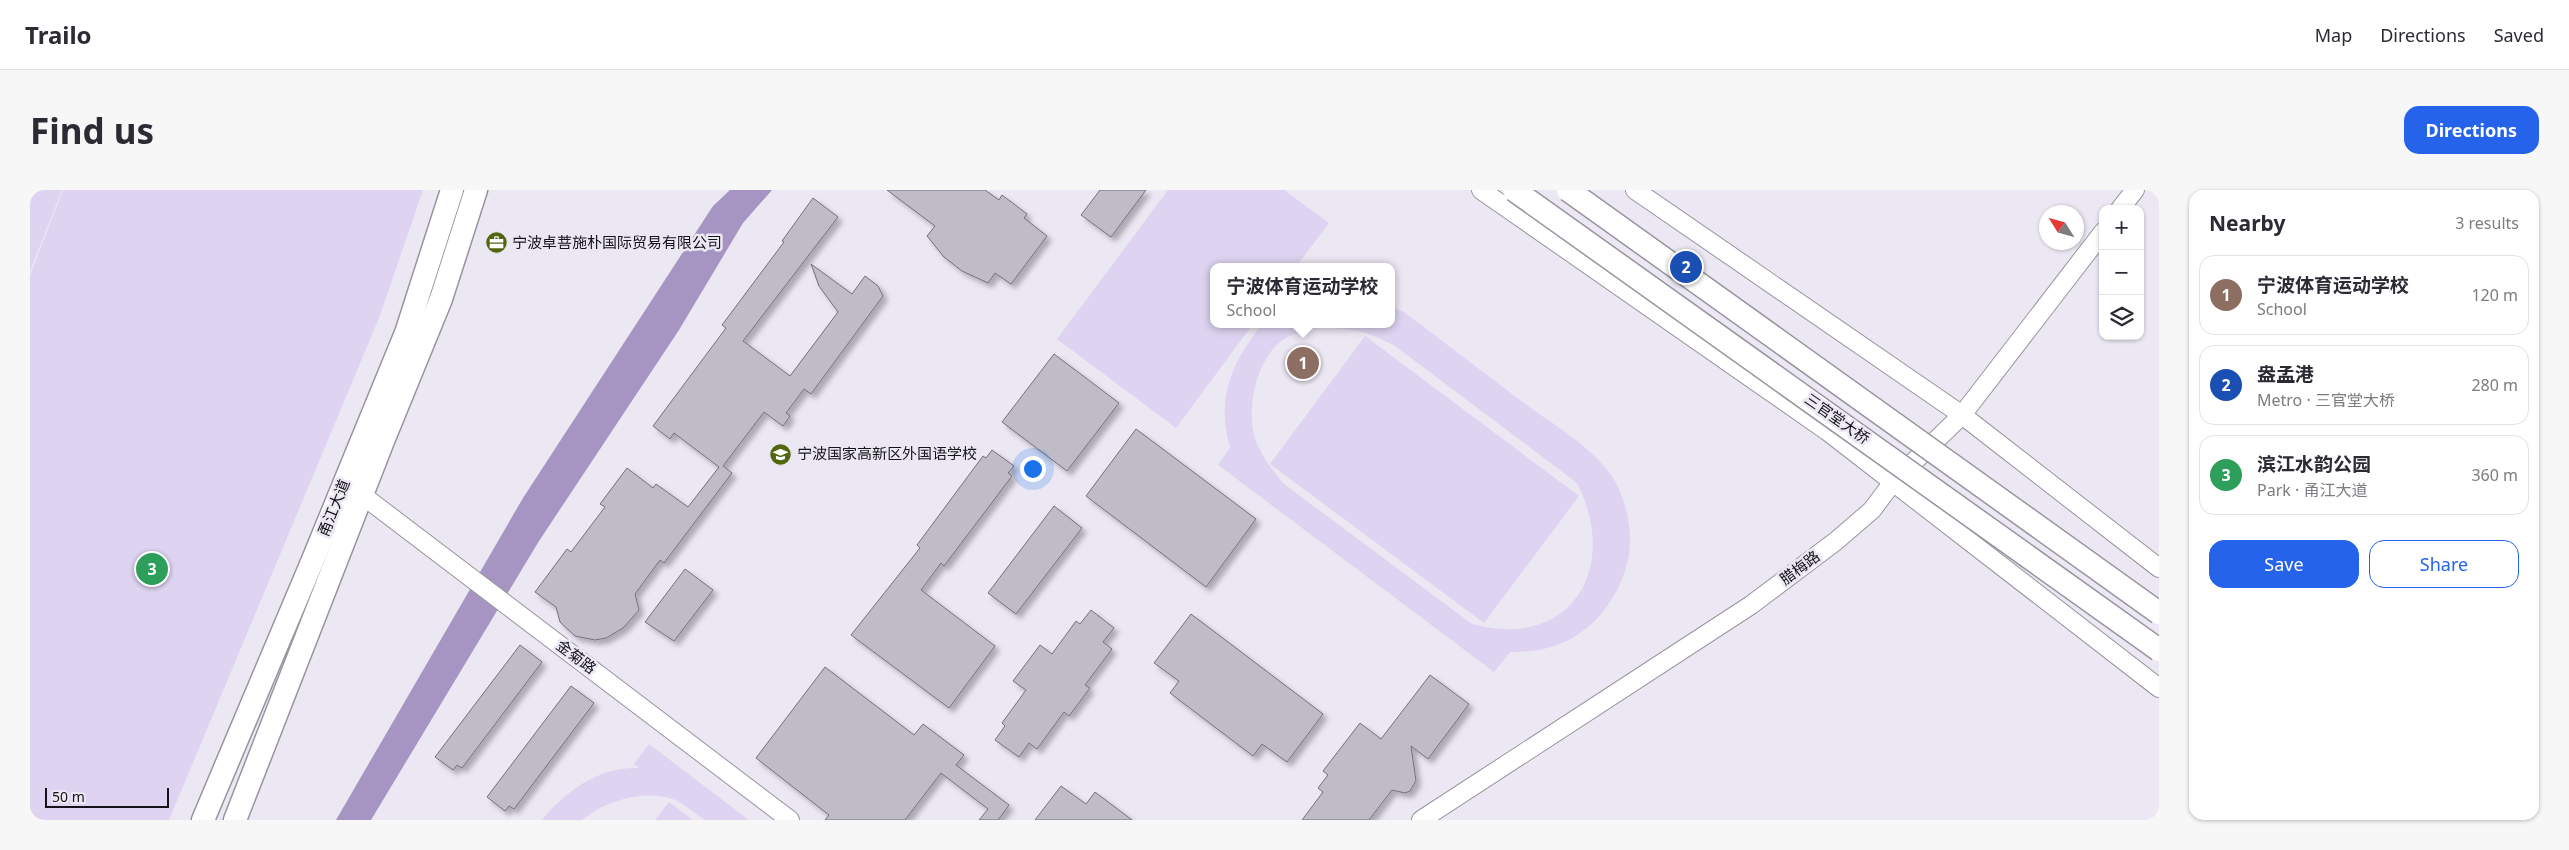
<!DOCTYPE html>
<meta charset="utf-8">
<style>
:root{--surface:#fff;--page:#f7f7f7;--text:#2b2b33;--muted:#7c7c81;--line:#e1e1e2;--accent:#2563eb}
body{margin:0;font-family:"Noto Sans","Noto Sans SC",sans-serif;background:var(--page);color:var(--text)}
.controls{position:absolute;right:15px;top:15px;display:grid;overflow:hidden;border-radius:10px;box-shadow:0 1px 4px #0004}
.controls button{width:45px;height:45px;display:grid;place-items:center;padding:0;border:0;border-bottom:1px solid var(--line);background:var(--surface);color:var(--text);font:25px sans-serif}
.compass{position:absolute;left:2009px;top:15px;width:45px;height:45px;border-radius:50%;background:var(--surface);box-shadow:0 1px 4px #0004;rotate:307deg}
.scale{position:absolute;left:15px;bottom:12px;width:124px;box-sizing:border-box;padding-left:5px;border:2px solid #141317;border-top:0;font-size:14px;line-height:18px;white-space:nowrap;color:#141317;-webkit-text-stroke:4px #ebe7f3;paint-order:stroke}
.you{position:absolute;left:1002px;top:278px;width:18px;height:18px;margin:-12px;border:4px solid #fff;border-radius:50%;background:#1a73e8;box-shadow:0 0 0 8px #1a73e833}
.badge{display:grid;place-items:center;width:32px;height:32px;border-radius:50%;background:var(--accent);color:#fff;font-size:16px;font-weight:700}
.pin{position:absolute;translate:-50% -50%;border:2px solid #fff;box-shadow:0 1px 5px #0006}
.popup{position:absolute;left:1180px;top:73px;width:185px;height:65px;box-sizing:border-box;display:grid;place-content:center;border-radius:10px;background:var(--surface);filter:drop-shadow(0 1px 4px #0005);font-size:16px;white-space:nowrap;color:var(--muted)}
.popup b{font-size:19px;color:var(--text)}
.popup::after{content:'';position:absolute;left:50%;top:100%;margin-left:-10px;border:10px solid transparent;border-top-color:var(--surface)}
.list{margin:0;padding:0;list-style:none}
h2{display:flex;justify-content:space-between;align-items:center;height:65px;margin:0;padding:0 20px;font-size:21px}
h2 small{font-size:16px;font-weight:400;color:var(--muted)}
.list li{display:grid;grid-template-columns:32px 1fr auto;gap:15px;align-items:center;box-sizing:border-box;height:80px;margin:0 10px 10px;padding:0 10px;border:1px solid var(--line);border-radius:15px}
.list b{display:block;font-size:19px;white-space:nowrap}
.list p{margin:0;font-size:16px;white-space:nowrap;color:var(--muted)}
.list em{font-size:16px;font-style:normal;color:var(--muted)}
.actions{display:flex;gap:10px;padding:15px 20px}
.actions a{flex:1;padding:11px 0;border:1px solid var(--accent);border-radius:15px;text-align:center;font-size:18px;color:var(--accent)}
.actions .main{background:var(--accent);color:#fff}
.icon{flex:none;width:28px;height:28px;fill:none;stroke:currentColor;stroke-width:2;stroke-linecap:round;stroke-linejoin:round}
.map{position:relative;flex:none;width:2129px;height:630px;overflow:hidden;border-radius:15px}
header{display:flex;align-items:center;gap:30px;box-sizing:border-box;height:70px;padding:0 25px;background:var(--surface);border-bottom:1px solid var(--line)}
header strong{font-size:24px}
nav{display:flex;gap:28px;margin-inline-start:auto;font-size:18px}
.intro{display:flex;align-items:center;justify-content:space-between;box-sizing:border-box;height:120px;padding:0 30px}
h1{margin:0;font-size:35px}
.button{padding:12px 22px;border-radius:15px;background:var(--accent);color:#fff;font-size:18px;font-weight:700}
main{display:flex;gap:30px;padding:0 30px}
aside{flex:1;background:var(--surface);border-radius:15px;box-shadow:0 1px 4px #0004}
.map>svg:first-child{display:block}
.green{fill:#ded4f1;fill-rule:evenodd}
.water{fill:#a695c2}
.building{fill:#c0bcc7;stroke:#74717b;filter:url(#shadow)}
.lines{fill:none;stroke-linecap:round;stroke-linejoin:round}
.minor-casing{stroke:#98949f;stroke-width:20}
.major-casing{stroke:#98949f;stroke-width:25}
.minor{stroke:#fff;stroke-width:18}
.major{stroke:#fff;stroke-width:22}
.major-bridge-casing{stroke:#98949f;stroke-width:25;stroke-linecap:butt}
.major-bridge{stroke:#fff;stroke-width:22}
.labels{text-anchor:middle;stroke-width:5;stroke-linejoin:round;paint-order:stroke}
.poi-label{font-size:15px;fill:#141317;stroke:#ebe7f3;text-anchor:start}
.street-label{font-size:15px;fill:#141317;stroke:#ebe7f3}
</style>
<header>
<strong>Trailo</strong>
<nav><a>Map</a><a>Directions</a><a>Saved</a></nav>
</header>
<div class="intro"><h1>Find us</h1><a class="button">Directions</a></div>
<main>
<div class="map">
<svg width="2129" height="630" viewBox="0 0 2129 630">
<defs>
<filter id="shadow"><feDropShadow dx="4.5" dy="4.5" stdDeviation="2.5" flood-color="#0004"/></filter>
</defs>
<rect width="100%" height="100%" fill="#ebe7f3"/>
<g class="green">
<polygon points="0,0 32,0 0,81"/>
<polygon points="33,0 393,0 349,128 139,630 0,630 0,85"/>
<polygon points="1138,0 1254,0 1299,33 1266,77 1184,77 1184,134 1223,134 1146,238 1027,149"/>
<path d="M 1362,117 L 1374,122 C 1415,153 1457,185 1498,216 C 1526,236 1574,265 1588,297 C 1606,337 1604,376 1580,412 C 1556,448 1522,463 1480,462 L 1464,482 L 1188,275 L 1200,258 C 1186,208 1201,174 1232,134 L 1362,134 ZM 1286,138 C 1318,138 1337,140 1365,156 L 1547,293 C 1590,377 1542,461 1442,434 L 1254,294 C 1242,280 1229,263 1224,245 C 1217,216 1226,172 1250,152 C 1260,144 1274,141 1286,138 Z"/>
<polygon points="1335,146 1549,306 1454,433 1240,274"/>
<path d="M 619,554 L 719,630 C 709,630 685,630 676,630 C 666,626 656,614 643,609 C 615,599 574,611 552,630 L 512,630 C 537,600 568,577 609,578 L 604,574 Z"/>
<polygon points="639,612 663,630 625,630"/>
</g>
<polygon class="water" points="700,0 742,0 713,33 649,140 509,351 341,630 306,630 493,308 683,16"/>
<g class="building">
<polygon points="857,0 955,0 969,10 972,5 997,24 994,28 1017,46 981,94 965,83 958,93 932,81 914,67 897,46 905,36"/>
<polygon points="1070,0 1116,0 1081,47 1051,25"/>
<polygon points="783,8 808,27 713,151 760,186 808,122 789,96 781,74 822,104 835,86 848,96 853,106 781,204 774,199 756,223 760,226 753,236 734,222 693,276 702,283 634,373 630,370 605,404 609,420 593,438 576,448 565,450 545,446 530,432 526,417 505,402 537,359 541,362 575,317 570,314 597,278 623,298 626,294 658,317 689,277 644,243 640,249 623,236 696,138 692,135 754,52 752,51"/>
<polygon points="1024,164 1089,213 1037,281 972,232"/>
<polygon points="1106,239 1226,329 1176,397 1056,306"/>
<polygon points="962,260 984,276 978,283 982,286 914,376 911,373 891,400 965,456 919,518 821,445 890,358 887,355 953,266 956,268"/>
<polygon points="1024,316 1052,338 986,424 958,403"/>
<polygon points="655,379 683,400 644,451 615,432"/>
<polygon points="1061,420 1084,438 1073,452 1082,459 1055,495 1060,498 1039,526 1034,522 1007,559 999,553 989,567 965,550 975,536 972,533 996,500 983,491 1010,455 1022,464 1046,431 1050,434"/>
<polygon points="1161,424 1293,524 1257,572 1232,554 1223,566 1140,503 1149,491 1124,473"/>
<polygon points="490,455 512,472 432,578 427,575 423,580 405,567"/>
<polygon points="795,477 884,545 893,534 934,565 926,575 979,615 968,630 949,630 958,619 911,583 875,630 795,630 799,625 726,568"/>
<polygon points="1400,485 1439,514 1398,569 1381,556 1386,591 1380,601 1375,603 1362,600 1339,630 1272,630 1293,602 1288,598 1298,585 1293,581 1330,533 1351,549"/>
<polygon points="541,496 564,513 484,619 479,616 475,621 457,607"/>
<polygon points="1031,596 1056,614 1065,602 1102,630 1005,630"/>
</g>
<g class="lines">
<defs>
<g id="minor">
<polyline points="1451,0 1797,241 2129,498"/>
<polyline points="1605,0 1932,225 2129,378"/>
<polyline points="2090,19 2105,0"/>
<polyline points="332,305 760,630"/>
<polyline points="1391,630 1721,415 1806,351 1842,320 1863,292 1932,225 2073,42"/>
</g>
<g id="major">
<polyline points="173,630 282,372 376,143 422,0"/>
<polyline points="205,630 353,251 411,109 446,0"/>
</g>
</defs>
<use href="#minor" class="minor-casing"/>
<use href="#major" class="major-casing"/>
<use href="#minor" class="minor"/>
<use href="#major" class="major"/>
<defs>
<g id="major-bridge">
<polyline points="1484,0 2129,460"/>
<polyline points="1538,0 2129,423"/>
</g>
</defs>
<use href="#major-bridge" class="major-bridge-casing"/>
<use href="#major-bridge" class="major-bridge"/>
</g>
<defs>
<symbol id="office-disc" viewBox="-11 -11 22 22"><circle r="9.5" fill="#52650f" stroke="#ebe7f3"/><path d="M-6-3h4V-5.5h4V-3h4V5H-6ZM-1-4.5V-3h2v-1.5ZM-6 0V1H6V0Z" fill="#fff"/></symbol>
<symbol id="school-disc" viewBox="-11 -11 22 22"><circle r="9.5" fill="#52650f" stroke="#ebe7f3"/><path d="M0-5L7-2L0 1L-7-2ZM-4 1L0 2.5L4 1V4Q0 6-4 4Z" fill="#fff"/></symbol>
</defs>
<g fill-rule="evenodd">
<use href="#office-disc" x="454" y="40" width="25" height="25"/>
<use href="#school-disc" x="738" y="252" width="25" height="25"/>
</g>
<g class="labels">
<g class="poi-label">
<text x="482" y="58">宁波卓菩施朴国际贸易有限公司</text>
<text x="767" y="269">宁波国家高新区外国语学校</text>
</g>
<g class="street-label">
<text transform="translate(1807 229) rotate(35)" y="5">三官堂大桥</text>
<text transform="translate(304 318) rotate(-68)" y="5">甬江大道</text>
<text transform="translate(1770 378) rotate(-37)" y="5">腊梅路</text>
<text transform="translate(546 467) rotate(37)" y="5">金菊路</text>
</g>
</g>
</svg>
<div class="controls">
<button>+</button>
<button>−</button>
<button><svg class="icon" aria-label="layers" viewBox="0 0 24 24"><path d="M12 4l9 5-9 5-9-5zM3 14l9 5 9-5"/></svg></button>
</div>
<svg class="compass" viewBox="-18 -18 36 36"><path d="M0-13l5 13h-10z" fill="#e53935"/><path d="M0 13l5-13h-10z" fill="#7c7c81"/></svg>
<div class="scale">50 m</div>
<div class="you"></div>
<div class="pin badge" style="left:1273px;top:173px;background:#8d6e63">1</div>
<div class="popup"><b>宁波体育运动学校</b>School</div>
<div class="pin badge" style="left:1656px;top:77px;background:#1a4fb4">2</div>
<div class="pin badge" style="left:122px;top:379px;background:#2e9e5b">3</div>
</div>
<aside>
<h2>Nearby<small>3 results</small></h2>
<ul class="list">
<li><span class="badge" style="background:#8d6e63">1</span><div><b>宁波体育运动学校</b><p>School</p></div><em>120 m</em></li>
<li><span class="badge" style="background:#1a4fb4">2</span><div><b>盎孟港</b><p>Metro · 三官堂大桥</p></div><em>280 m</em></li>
<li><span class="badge" style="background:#2e9e5b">3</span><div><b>滨江水韵公园</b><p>Park · 甬江大道</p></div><em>360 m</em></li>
</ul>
<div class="actions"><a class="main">Save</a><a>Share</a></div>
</aside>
</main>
